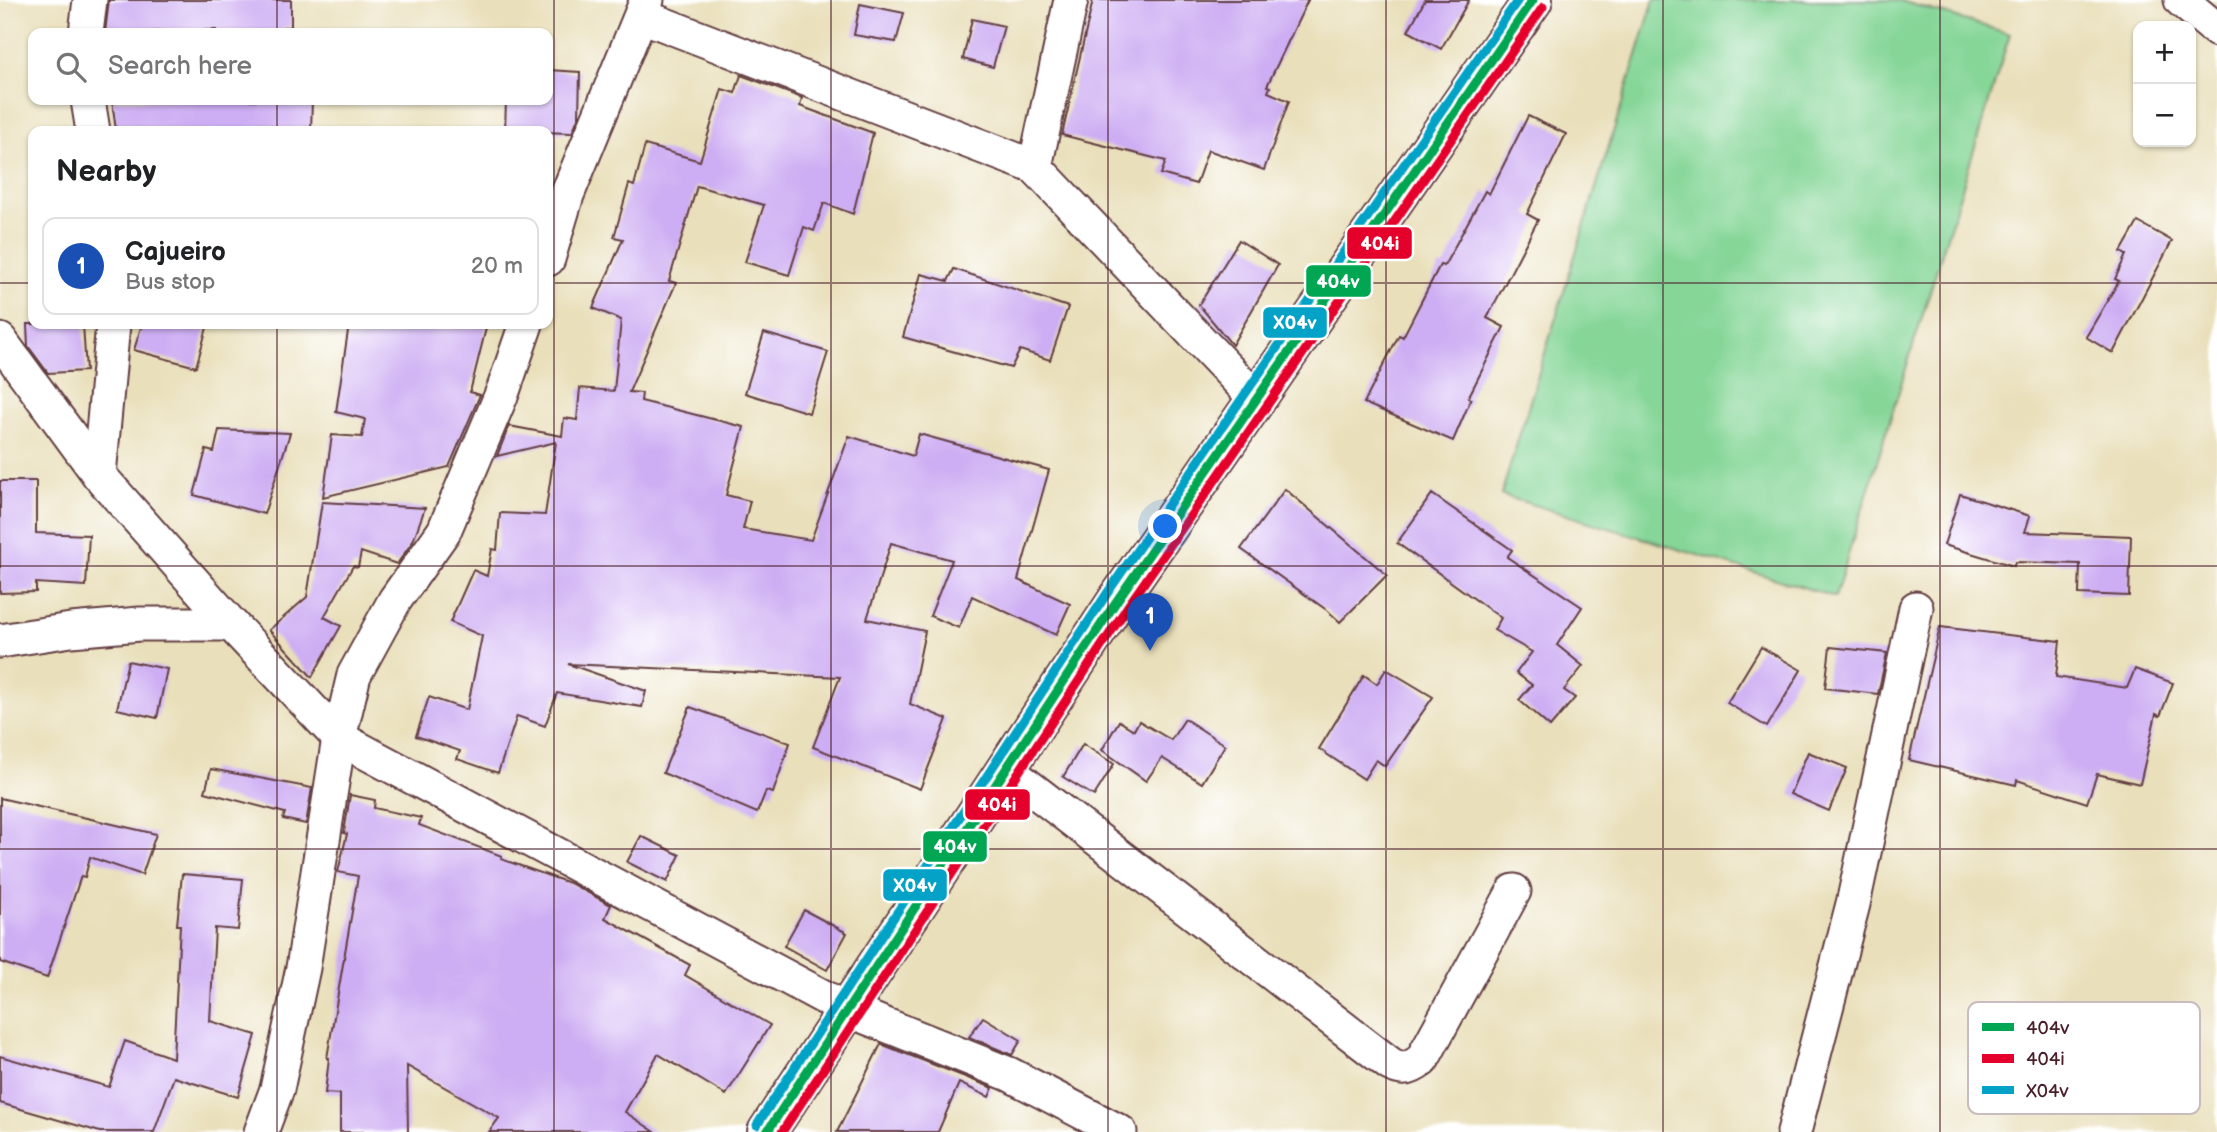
<!DOCTYPE html>
<meta charset="utf-8">
<style>
:root{--surface:#fff;--page:#f2f2f2;--text:#202124;--muted:#757577;--line:#e0e0e0;--accent:#b5179e}
body{margin:0;font-family:"Balsamiq Sans",sans-serif;background:var(--page);color:var(--text)}
.controls{position:absolute;right:21px;top:21px;display:grid;overflow:hidden;border-radius:14px;box-shadow:0 2px 5px #0004}
.controls button{width:63px;height:63px;display:grid;place-items:center;padding:0;border:0;border-bottom:2px solid var(--line);background:var(--surface);color:var(--text);font:35px sans-serif}
.you{position:absolute;left:1166px;top:527px;width:24px;height:24px;margin:-18px;border:5px solid #fff;border-radius:50%;background:#1a73e8;box-shadow:0 0 0 10px #1a73e833}
.badge{display:grid;place-items:center;width:46px;height:46px;border-radius:50%;background:var(--accent);color:#fff;font-size:23px;font-weight:700}
.pin{position:absolute;translate:-50% -58px;filter:drop-shadow(0 2px 4px #0008)}
.pin::after{content:'';position:absolute;top:37px;width:24px;height:21px;background:inherit;clip-path:polygon(0 0,100% 0,50% 100%)}
.list{margin:0;padding:0;list-style:none}
h2{display:flex;justify-content:space-between;align-items:center;height:91px;margin:0;padding:0 28px;font-size:30px}
h2 small{font-size:23px;font-weight:400;color:var(--muted)}
.list li{display:grid;grid-template-columns:46px 1fr auto;gap:21px;align-items:center;box-sizing:border-box;height:98px;margin:0 14px 14px;padding:0 14px;border:2px solid var(--line);border-radius:14px}
.list b{display:block;font-size:26px;white-space:nowrap}
.list p{margin:0;font-size:23px;white-space:nowrap;color:var(--muted)}
.list em{font-size:23px;font-style:normal;color:var(--muted)}
.icon{flex:none;width:38px;height:38px;fill:none;stroke:currentColor;stroke-width:2;stroke-linecap:round;stroke-linejoin:round}
.map{position:relative;flex:none;width:2217px;height:1132px;overflow:hidden}
.search{position:absolute;background:var(--surface);box-shadow:0 2px 5px #0004;left:28px;top:28px;width:525px;height:77px;display:flex;align-items:center;gap:18px;box-sizing:border-box;padding:0 24px;border-radius:14px;color:var(--muted);font-size:26px}
.panel{position:absolute;background:var(--surface);box-shadow:0 2px 5px #0004;left:28px;top:126px;width:525px;height:203px;border-radius:14px}
.map>svg:first-child{display:block}
.green{fill:#85d697;stroke:#687a61;stroke-width:2}
.building{fill:#cdadf3}
.lines{fill:none;stroke-linecap:round;stroke-linejoin:round}
.street-casing{stroke:#623c40;stroke-width:37}
.secondary-casing{stroke:#623c40;stroke-width:42}
.street{stroke:#fff;stroke-width:33}
.secondary{stroke:#fff;stroke-width:38}
.bus-1-casing{stroke:#fff;stroke-width:14}
.bus-2-casing{stroke:#fff;stroke-width:14}
.bus-3-casing{stroke:#fff;stroke-width:14}
.bus-1{stroke:#00a651;stroke-width:9}
.bus-2{stroke:#e4002b;stroke-width:9}
.bus-3{stroke:#04a2c6;stroke-width:9}
.grid{fill:none;stroke:#4a1f2b;stroke-width:2;stroke-opacity:0.55}
.key{fill:#fff;stroke:#c9bcbf;stroke-width:2}
.key-label{font-size:19px;fill:#4a1f2b}
.line-badge{stroke:#fff;stroke-width:2.5}
.badge-label{font-size:19px;text-anchor:middle;font-weight:bold;fill:#fff}
</style>
<div class="map">
<svg width="2217" height="1132" viewBox="0 0 2217 1132">
<rect width="100%" height="100%" fill="#fff"/>
<filter id="ink" filterUnits="userSpaceOnUse"><feTurbulence type="fractalNoise" baseFrequency=".0143" numOctaves="2"/><feDisplacementMap in="SourceGraphic" scale="14" xChannelSelector="R" yChannelSelector="G"/><feConvolveMatrix kernelMatrix="1 2 1 2 8 2 1 2 1" color-interpolation-filters="sRGB"/></filter>
<filter id="wash" filterUnits="userSpaceOnUse"><feTurbulence type="fractalNoise" baseFrequency=".00686" numOctaves="4" result="noise"/><feDisplacementMap in="SourceGraphic" scale="28" xChannelSelector="R" yChannelSelector="G"/><feGaussianBlur stdDeviation="1.57" result="paint"/><feColorMatrix in="noise" values="0 0 0 0 0 0 0 0 0 0 0 0 0 0 0 0 0 1.4 0 .05"/><feComposite in="paint" operator="in"/></filter>
<g filter="url(#wash)">
<rect width="100%" height="100%" fill="#e9dfba"/>
<polygon class="green" points="1654,0 1898,0 2010,34 1835,597 1501,495"/>
<g id="blocks">
<g class="building">
<polygon points="109,0 291,0 291,27 283,27 282,33 216,33 216,30 105,33"/>
<polygon points="1093,0 1308,0 1267,86 1270,87 1268,92 1289,101 1264,170 1208,150 1196,184 1161,174 1166,161 1062,135"/>
<polygon points="1425,0 1469,0 1441,49 1408,31"/>
<polygon points="860,4 904,13 896,42 854,35"/>
<polygon points="972,19 1004,26 993,67 963,59"/>
<polygon points="548,70 580,72 579,116 572,133 505,131 506,100 548,100"/>
<polygon points="741,75 802,98 800,106 873,133 853,214 824,203 814,231 804,227 789,275 745,262 764,205 697,186 669,281 676,283 629,392 642,393 641,401 744,427 726,495 750,501 743,529 811,540 849,436 913,456 919,434 1049,470 1018,580 1070,604 1056,635 972,596 959,628 930,616 952,560 891,543 867,619 925,631 910,704 947,719 920,789 813,747 840,677 568,664 646,691 642,707 557,693 545,726 517,716 498,773 457,759 460,751 416,736 429,697 467,710 482,636 450,622 473,570 487,576 492,549 497,550 500,513 545,515 556,442 497,456 509,426 562,436 564,418 577,420 580,388 614,391 621,320 593,308 623,239 614,237 629,184 634,186 645,145 700,161 722,89 735,93"/>
<polygon points="112,100 312,100 311,131 116,131"/>
<polygon points="1528,116 1566,134 1527,214 1538,220 1487,318 1504,327 1468,398 1471,399 1453,441 1364,403 1399,335 1403,337 1440,265 1444,266 1485,191 1489,194"/>
<polygon points="2138,222 2172,241 2113,353 2086,337 2119,281 2115,279 2126,255 2121,252"/>
<polygon points="1239,240 1278,265 1232,345 1199,305"/>
<polygon points="954,269 1068,307 1050,360 1020,350 1011,368 903,337 921,274 948,281"/>
<polygon points="27,324 83,324 86,371 48,373 28,346"/>
<polygon points="142,324 208,324 196,367 134,350"/>
<polygon points="349,324 487,324 470,392 480,395 449,467 323,497 332,435 362,437 365,419 336,412"/>
<polygon points="764,333 828,352 809,413 745,393"/>
<polygon points="219,430 290,433 264,514 194,495 206,450 214,452"/>
<polygon points="0,481 36,481 36,533 89,535 86,586 36,583 36,592 0,593"/>
<polygon points="1285,489 1387,575 1340,622 1328,611 1241,549"/>
<polygon points="1432,494 1512,550 1507,557 1582,607 1557,645 1583,666 1564,690 1575,698 1550,727 1519,700 1532,685 1516,673 1532,652 1494,630 1501,618 1397,543"/>
<polygon points="1960,494 2030,516 2025,532 2131,536 2129,596 2079,594 2080,564 2015,562 2014,566 1944,545"/>
<polygon points="322,502 425,508 413,541 397,564 361,552 358,567 353,566 324,617 341,626 312,677 269,630 307,597"/>
<polygon points="1940,627 2060,641 2056,677 2127,688 2135,669 2173,683 2160,716 2156,714 2140,784 2097,774 2087,803 2017,780 2016,785 1909,760"/>
<polygon points="1761,647 1801,670 1767,727 1727,703"/>
<polygon points="1830,647 1887,653 1878,694 1825,688"/>
<polygon points="128,661 167,669 157,718 117,709"/>
<polygon points="1386,669 1433,697 1385,766 1376,760 1364,779 1319,749 1364,675 1377,684"/>
<polygon points="690,707 790,743 773,793 766,791 757,813 663,773"/>
<polygon points="1185,719 1225,745 1202,783 1162,758 1146,781 1102,750 1119,721 1134,730 1139,721 1171,740"/>
<polygon points="1083,744 1114,764 1094,796 1063,777"/>
<polygon points="1808,752 1847,768 1829,811 1790,794"/>
<polygon points="211,769 312,788 306,824 283,819 285,813 205,792"/>
<polygon points="350,795 375,800 374,808 421,818 419,825 502,856 501,859 572,884 611,905 605,918 690,965 685,975 770,1025 726,1095 658,1054 625,1112 655,1132 489,1132 499,1118 407,1066 408,1132 340,1132 340,1094 325,1093 329,1058 327,1058 358,876 338,872 347,834 344,833"/>
<polygon points="0,798 156,834 142,875 90,857 85,877 81,876 47,978 0,962"/>
<polygon points="641,836 680,855 667,882 627,862"/>
<polygon points="182,874 243,879 238,930 215,928 210,1021 256,1035 238,1097 174,1077 154,1132 100,1132 0,1103 0,1056 109,1087 125,1041 173,1058 180,925 177,925"/>
<polygon points="804,910 847,933 827,970 784,946"/>
<polygon points="983,1017 1021,1040 1012,1055 969,1037"/>
<polygon points="881,1044 993,1088 989,1097 959,1083 938,1132 837,1132"/>
</g>
</g>
</g>
<g filter="url(#ink)">
<use href="#blocks" fill-opacity="0" stroke="#623c40" stroke-width="2"/>
<g class="lines">
<defs>
<g id="street">
<polyline points="2181,0 2217,30"/>
<polyline points="642,16 1035,167 1256,399"/>
<polyline points="86,33 90,0"/>
<polyline points="88,100 93,131"/>
<polyline points="1035,167 1071,0"/>
<polyline points="548,259 567,195 647,0"/>
<polyline points="0,340 99,475 231,624 339,738 848,1010 1009,1074 1120,1132"/>
<polyline points="99,475 113,324"/>
<polyline points="0,641 71,630 140,624 231,624"/>
<path d="M 1006,769 L 1390,1064 C 1403,1071 1410,1069 1422,1060 L 1514,891"/>
<polyline points="261,1132 277,1089 303,968 339,738 354,675 395,600 444,531 503,391 526,324"/>
<polyline points="1794,1132 1853,904 1916,608"/>
</g>
<polyline id="secondary" points="767,1132 1118,599 1533,0"/>
</defs>
<use href="#street" class="street-casing"/>
<use href="#secondary" class="secondary-casing"/>
<use href="#street" class="street"/>
<use href="#secondary" class="secondary"/>
<defs>
<polyline id="bus-1" points="767,1132 1118,599 1533,0"/>
<polyline id="bus-2" points="782,1132 1128,606 1543,7"/>
<polyline id="bus-3" points="757,1125 1108,592 1518,0"/>
</defs>
<use href="#bus-1" class="bus-1-casing"/>
<use href="#bus-2" class="bus-2-casing"/>
<use href="#bus-3" class="bus-3-casing"/>
<use href="#bus-1" class="bus-1"/>
<use href="#bus-2" class="bus-2"/>
<use href="#bus-3" class="bus-3"/>
</g>
</g>
<path class="grid" d="M 277,0 L 277,33M 554,0 L 554,1132M 831,0 L 831,1132M 1108,0 L 1108,1132M 1386,0 L 1386,1132M 1663,0 L 1663,1132M 1940,0 L 1940,1132M 277,100 L 277,131M 0,283 L 33,283M 548,283 L 2217,283M 277,324 L 277,1132M 0,566 L 2217,566M 0,849 L 2217,849"/>
<rect x="1968" y="1002" width="232" height="112" rx="10" class="key"/>
<rect x="1982" y="1023" width="32" height="8" fill="#00a651"/>
<rect x="1982" y="1054" width="32" height="9" fill="#e4002b"/>
<rect x="1982" y="1086" width="32" height="8" fill="#04a2c6"/>
<g class="key-label">
<text x="2026" y="1034">404v</text>
<text x="2026" y="1065">404i</text>
<text x="2026" y="1097">X04v</text>
</g>
<g class="line-badge">
<rect x="1346" y="226" width="67" height="34" rx="7" fill="#e4002b"/>
<rect x="1305" y="264" width="67" height="34" rx="7" fill="#00a651"/>
<rect x="1262" y="306" width="66" height="33" rx="7" fill="#04a2c6"/>
<rect x="964" y="788" width="67" height="33" rx="7" fill="#e4002b"/>
<rect x="922" y="830" width="66" height="33" rx="7" fill="#00a651"/>
<rect x="882" y="868" width="66" height="34" rx="7" fill="#04a2c6"/>
</g>
<g class="badge-label">
<text x="1380" y="250">404i</text>
<text x="1338" y="288">404v</text>
<text x="1295" y="329">X04v</text>
<text x="997" y="811">404i</text>
<text x="955" y="853">404v</text>
<text x="915" y="892">X04v</text>
</g>
</svg>
<div class="controls">
<button>+</button>
<button>−</button>
</div>
<div class="you"></div>
<div class="pin badge" style="left:1150px;top:651px;background:#1a4fb4">1</div>
<div class="search"><svg class="icon" aria-label="search" viewBox="0 0 24 24"><circle cx="10" cy="10" r="6"/><path d="M15 15l6 6"/></svg>Search here</div>
<section class="panel">
<h2>Nearby<small></small></h2>
<ul class="list">
<li><span class="badge" style="background:#1a4fb4">1</span><div><b>Cajueiro</b><p>Bus stop</p></div><em>20 m</em></li>
</ul>
</section>
</div>
